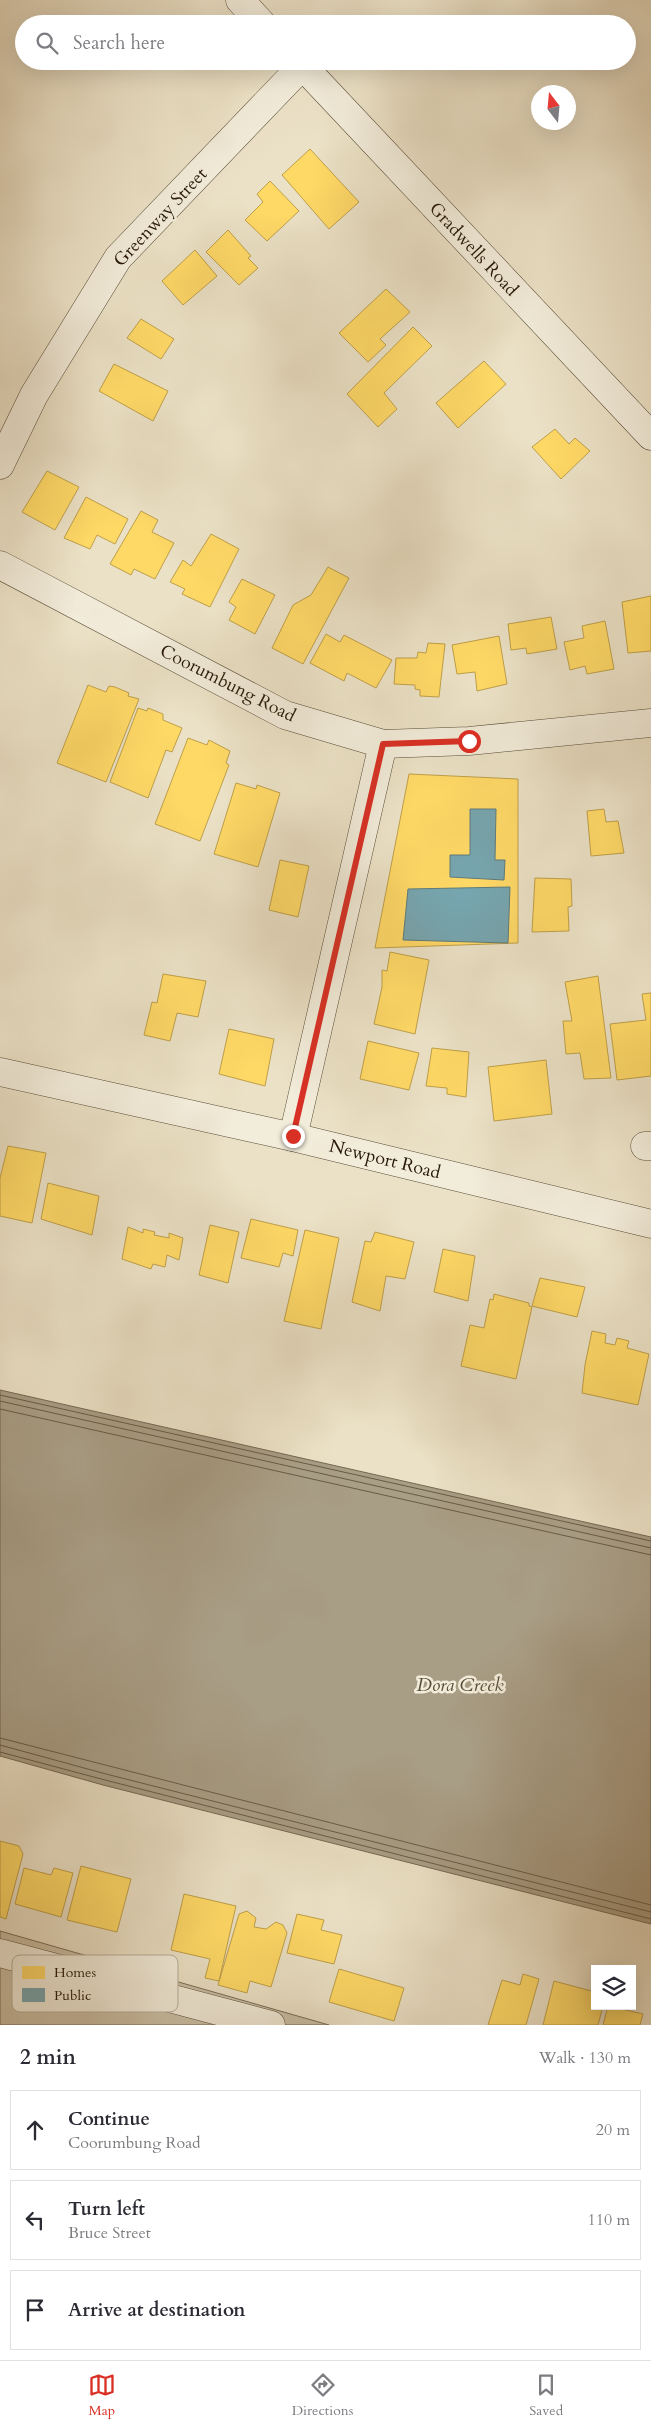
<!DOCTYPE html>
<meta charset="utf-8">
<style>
:root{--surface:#fff;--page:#f2f2f3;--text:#2b2b33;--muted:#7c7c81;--line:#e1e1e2;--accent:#d93025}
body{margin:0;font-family:Cardo,serif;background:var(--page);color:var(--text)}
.controls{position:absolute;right:15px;bottom:15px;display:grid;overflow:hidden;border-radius:0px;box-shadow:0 5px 20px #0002}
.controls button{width:45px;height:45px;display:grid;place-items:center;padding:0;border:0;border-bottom:1px solid var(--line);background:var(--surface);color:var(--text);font:25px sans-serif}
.compass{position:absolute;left:531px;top:85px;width:45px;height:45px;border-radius:50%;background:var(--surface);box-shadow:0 5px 20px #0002;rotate:344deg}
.stop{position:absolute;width:15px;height:15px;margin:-11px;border:4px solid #d93025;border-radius:50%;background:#fff}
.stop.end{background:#d93025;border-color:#fff;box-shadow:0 1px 5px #0008}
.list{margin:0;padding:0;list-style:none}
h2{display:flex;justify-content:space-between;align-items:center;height:65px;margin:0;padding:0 20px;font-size:21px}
h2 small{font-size:16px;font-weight:400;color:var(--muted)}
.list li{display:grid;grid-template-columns:32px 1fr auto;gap:15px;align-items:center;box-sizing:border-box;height:80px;margin:0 10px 10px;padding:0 10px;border:1px solid var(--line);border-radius:0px}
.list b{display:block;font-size:19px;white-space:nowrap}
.list p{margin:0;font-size:16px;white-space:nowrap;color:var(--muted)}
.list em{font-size:16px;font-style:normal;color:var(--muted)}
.icon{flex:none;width:28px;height:28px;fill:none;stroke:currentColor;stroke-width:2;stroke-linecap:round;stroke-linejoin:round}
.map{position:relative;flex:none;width:651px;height:2025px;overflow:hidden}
.search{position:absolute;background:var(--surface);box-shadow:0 5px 20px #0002;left:15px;right:15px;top:15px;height:55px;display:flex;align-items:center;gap:12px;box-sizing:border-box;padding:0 18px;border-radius:28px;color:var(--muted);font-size:19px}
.sheet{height:335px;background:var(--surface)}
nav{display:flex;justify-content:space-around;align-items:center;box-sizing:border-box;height:70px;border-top:1px solid var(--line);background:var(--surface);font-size:14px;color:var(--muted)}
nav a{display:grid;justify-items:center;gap:2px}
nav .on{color:var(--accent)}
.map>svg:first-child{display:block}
.green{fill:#cabfa5;stroke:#786c56}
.water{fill:#a89d85;stroke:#746852}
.homes{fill:#ffd966;stroke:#be9f49}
.public{fill:#76a5af;stroke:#5e7b7c}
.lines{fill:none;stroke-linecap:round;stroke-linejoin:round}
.shore{stroke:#685b46;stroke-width:1}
.minor-casing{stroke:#584b36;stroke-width:29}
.minor{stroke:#f2ecda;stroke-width:28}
.route{stroke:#d93025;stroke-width:6}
.labels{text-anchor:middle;stroke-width:5;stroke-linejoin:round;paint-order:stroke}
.street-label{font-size:18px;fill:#271906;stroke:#f2ecda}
.water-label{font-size:19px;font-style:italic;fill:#5b4e39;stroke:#f2ecda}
.key{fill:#f2ecda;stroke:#b5ad9a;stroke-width:1}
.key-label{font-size:14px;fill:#271906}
</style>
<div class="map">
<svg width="651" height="2025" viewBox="0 0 651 2025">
<rect width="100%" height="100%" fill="#ebe1c6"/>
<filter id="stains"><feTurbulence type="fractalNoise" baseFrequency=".004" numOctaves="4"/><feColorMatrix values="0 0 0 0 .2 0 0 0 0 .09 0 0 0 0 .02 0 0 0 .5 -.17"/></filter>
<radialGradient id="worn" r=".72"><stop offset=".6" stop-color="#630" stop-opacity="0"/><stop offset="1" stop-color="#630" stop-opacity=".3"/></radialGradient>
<polygon class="green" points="0,1931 329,2025 0,2025"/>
<polygon class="water" points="0,1390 651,1537 651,1924 103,1785 0,1756"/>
<g class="homes">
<polygon points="310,149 359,202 329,229 282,175"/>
<polygon points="270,181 299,211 267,241 245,220 263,202 257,194"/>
<polygon points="228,230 251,256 248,258 258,268 239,285 206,252"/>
<polygon points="195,250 217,276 183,305 162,281"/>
<polygon points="386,289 410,312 380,339 386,345 368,362 339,333"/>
<polygon points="141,319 174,339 161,359 127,338"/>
<polygon points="413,327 432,346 384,393 397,409 378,427 347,394"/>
<polygon points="484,361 506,384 458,428 436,403"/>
<polygon points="114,364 168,391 153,421 99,391"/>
<polygon points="555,429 569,444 575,438 590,451 561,479 532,447"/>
<polygon points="47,471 79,487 55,530 22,512"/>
<polygon points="86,497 128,519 115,544 97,535 90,549 64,538"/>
<polygon points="141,511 158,520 152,532 174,543 155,579 134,569 131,575 110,564"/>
<polygon points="211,534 239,549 210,607 182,594 185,589 170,582 183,560 191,566"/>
<polygon points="328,567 349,578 303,664 272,648 293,605 311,595"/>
<polygon points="242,579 275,595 255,634 229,620 236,607 229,602"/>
<polygon points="651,596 651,651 628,653 622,602"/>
<polygon points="551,617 557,649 527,654 526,648 511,650 508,624"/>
<polygon points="605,621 614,669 587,674 585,666 570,670 564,642 584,638 582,626"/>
<polygon points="326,634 340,642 344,635 392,660 376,688 347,673 344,681 310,663"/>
<polygon points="499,636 507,684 477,691 475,672 457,674 452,645"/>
<polygon points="428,643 445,644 439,697 420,696 420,690 415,689 415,685 394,684 396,658 417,658 418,652 426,653"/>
<polygon points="88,685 106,692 109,686 115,687 129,693 128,696 139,699 106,782 57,763"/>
<polygon points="138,708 147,711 148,708 163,714 163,720 182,728 172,752 166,750 148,798 110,782"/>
<polygon points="188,738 207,745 209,740 230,751 226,763 229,765 200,841 155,824"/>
<polygon points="409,774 518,779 518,943 375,948"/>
<polygon points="236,783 256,789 257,785 280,793 258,867 214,854"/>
<polygon points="604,809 606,822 618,821 624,853 591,856 587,811"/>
<polygon points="280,860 309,866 298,917 269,910"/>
<polygon points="535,878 571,879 572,906 568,907 569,931 532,932"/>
<polygon points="390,952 429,960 415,1034 374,1024 382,987 382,970 387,971"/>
<polygon points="163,974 206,981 198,1017 177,1013 170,1041 144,1035 152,1002 157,1003"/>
<polygon points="598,976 611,1078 584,1079 580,1053 566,1054 563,1021 572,1021 565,982"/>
<polygon points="651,993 651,1076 617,1080 610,1024 646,1020 642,994"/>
<polygon points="229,1029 274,1039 265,1086 219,1074"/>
<polygon points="368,1041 419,1053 409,1090 360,1079"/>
<polygon points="432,1048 469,1052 466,1097 447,1094 447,1088 426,1086"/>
<polygon points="546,1060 552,1114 494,1121 488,1067"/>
<polygon points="8,1146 46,1153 32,1223 0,1216 0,1178"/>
<polygon points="48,1183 99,1196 92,1235 41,1219"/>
<polygon points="251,1219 298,1230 293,1256 283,1253 279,1267 241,1258"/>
<polygon points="210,1225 239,1232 228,1283 199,1275"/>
<polygon points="128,1227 143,1233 143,1229 155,1232 154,1235 169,1238 169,1233 183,1238 179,1260 167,1255 165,1267 153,1264 151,1269 122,1259"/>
<polygon points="305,1230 339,1238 321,1329 284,1321"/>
<polygon points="375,1232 414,1242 405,1279 386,1276 380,1311 352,1302 365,1241 371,1242"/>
<polygon points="443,1249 475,1256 468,1301 434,1292"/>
<polygon points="540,1278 585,1287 577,1317 532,1306"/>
<polygon points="494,1294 529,1303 529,1306 532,1307 516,1379 461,1366 470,1325 484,1328 490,1299 493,1300"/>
<polygon points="592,1331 606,1334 605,1343 615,1345 617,1338 629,1341 627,1348 649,1354 638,1405 582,1393 585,1365"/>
<polygon points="0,1841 19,1846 23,1854 6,1919 0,1917"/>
<polygon points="81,1866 131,1879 117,1932 67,1920"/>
<polygon points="24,1868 51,1875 54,1868 73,1873 61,1917 15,1904"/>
<polygon points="184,1894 236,1906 219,1981 205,1978 210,1959 171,1950"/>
<polygon points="247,1911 256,1918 254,1927 266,1929 276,1922 283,1925 287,1933 271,1987 250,1981 247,1993 218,1985 239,1914"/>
<polygon points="297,1914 324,1920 321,1930 342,1935 334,1964 287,1953"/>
<polygon points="339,1969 404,1988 394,2021 329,2002"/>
<polygon points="523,1974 539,1979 526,2025 488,2025 502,1980 520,1985"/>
<polygon points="554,1981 595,1992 595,2006 603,2006 598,2025 543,2025"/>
<polygon points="608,2006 643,2014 640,2025 603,2025"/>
</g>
<g class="public">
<polygon points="470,809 496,809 495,860 505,860 504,880 450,877 450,855 470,855"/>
<polygon points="510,887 508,943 403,940 408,889"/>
</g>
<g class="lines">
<g class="shore">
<polyline points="0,1395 651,1541"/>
<polyline points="0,1401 651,1548"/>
<polyline points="0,1409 651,1555"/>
<polyline points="0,1738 651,1905"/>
<polyline points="0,1745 106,1774 651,1912"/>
<polyline points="0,1752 105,1780 651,1919"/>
</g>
<defs>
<g id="minor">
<polyline points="240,0 262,24"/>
<polyline points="298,61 651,436"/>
<polyline points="0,465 34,395 118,258 302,66"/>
<polyline points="0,565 285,715 383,744 469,741 651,723"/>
<polyline points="0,1072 293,1137 651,1224"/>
<polyline points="293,1137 383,744"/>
<polyline points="645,1146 651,1146"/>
<polyline points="0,1953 271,2025"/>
</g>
</defs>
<use href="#minor" class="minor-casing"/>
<use href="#minor" class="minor"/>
</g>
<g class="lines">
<polyline class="route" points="293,1136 383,744 469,741"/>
</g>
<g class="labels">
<g class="street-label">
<text transform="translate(160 217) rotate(-47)" y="6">Greenway Street</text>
<text transform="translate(474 249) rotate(47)" y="6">Gradwells Road</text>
<text transform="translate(228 683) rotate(27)" y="6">Coorumbung Road</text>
<text transform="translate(385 1159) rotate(14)" y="6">Newport Road</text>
</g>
<g class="water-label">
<text x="460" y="1691">Dora Creek</text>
</g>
</g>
<rect x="12" y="1955" width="166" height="57" rx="8" class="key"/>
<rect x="22" y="1966" width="23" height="13" fill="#ffd966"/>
<rect x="22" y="1988" width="23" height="14" fill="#76a5af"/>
<g class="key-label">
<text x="54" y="1977">Homes</text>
<text x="54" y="2000">Public</text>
</g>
<rect width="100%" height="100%" filter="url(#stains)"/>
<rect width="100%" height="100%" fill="url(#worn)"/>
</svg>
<div class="controls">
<button><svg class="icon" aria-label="layers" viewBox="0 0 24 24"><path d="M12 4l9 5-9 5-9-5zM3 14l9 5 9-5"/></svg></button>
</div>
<svg class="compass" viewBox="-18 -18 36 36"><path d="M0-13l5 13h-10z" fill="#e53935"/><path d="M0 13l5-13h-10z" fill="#7c7c81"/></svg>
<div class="stop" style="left:469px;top:741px"></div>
<div class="stop end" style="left:293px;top:1136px"></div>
<div class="search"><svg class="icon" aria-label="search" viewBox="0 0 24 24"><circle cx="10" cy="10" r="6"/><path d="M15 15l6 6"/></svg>Search here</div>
</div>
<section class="sheet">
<h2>2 min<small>Walk · 130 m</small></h2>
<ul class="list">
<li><svg class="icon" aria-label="ahead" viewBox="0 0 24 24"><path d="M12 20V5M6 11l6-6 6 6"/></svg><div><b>Continue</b><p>Coorumbung Road</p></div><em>20 m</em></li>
<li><svg class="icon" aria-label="left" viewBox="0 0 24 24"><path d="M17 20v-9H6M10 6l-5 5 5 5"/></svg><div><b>Turn left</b><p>Bruce Street</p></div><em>110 m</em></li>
<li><svg class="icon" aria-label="arrive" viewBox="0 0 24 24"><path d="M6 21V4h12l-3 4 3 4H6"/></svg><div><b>Arrive at destination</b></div></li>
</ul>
</section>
<nav>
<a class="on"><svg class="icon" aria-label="map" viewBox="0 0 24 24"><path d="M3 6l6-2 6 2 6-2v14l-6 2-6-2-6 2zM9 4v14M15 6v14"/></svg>Map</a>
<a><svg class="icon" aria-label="directions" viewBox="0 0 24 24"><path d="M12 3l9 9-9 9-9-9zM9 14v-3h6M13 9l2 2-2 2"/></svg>Directions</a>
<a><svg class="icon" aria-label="saved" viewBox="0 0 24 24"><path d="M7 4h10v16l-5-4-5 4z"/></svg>Saved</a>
</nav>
